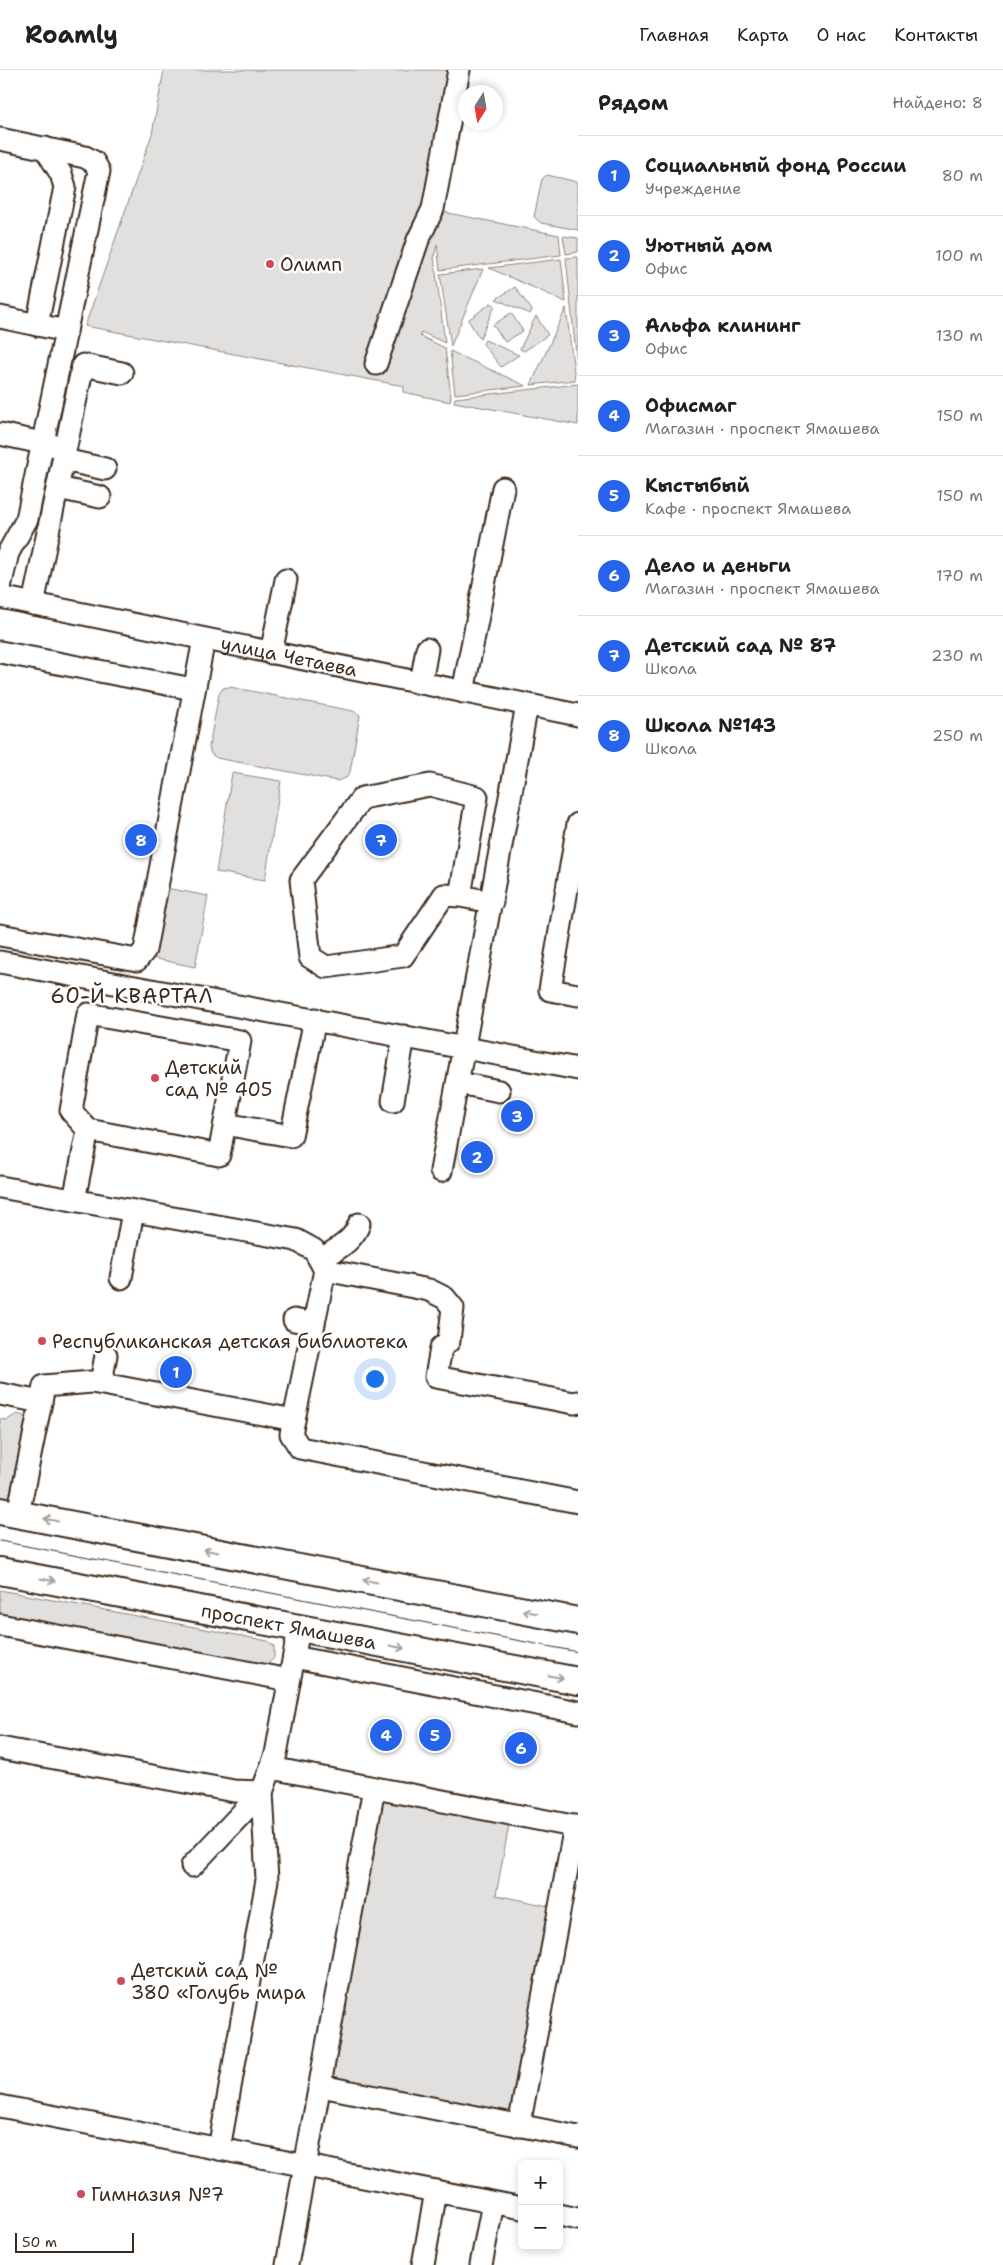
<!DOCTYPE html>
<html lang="ru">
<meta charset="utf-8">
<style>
:root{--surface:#fff;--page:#f6f6f6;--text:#202124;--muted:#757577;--line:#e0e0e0;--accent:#2563eb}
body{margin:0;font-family:"Shantell Sans",sans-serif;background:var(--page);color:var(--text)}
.controls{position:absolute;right:15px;bottom:15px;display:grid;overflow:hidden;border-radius:8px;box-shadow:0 2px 8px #0003}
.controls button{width:45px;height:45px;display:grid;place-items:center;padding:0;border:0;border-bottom:1px solid var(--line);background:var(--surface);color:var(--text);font:25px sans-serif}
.compass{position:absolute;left:458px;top:15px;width:45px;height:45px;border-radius:50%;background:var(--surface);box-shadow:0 2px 8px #0003;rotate:191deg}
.scale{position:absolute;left:15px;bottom:12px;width:119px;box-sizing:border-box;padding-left:5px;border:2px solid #3b2a1e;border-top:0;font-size:14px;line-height:18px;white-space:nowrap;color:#3b2a1e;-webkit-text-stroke:4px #fff;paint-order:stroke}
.you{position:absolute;left:374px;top:1308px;width:18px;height:18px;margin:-12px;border:4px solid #fff;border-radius:50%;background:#1a73e8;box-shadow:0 0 0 8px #1a73e833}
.badge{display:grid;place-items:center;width:32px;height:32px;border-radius:50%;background:var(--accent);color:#fff;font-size:16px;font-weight:700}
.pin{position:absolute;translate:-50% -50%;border:2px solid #fff;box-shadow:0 1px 5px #0006}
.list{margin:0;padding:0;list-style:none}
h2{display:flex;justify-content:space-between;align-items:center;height:65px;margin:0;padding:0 20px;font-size:21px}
h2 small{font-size:16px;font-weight:400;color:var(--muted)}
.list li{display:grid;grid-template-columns:32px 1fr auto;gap:15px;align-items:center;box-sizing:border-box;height:80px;padding:0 20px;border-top:1px solid var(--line)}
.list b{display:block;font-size:19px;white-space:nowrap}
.list p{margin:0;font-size:16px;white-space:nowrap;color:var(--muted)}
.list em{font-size:16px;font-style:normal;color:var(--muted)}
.map{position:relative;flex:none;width:578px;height:2195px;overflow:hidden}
header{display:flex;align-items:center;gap:30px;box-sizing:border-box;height:70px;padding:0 25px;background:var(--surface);border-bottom:1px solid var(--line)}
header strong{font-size:24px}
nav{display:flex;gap:28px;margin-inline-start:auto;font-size:18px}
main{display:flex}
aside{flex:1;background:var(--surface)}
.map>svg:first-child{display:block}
.green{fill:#e2e0de;stroke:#8e857e}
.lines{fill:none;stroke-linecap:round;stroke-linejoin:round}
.minor-casing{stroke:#3b2a1e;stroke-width:25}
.major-casing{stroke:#3b2a1e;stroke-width:30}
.minor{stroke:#fff;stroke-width:21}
.major{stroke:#fff;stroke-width:26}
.tram{stroke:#3b2a1e;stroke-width:1}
.oneway{stroke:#a79f9a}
.poi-dot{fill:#d1495b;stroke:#fff;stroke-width:2}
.labels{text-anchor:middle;stroke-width:5;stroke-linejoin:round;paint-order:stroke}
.poi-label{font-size:19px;fill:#3b2a1e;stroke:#fff;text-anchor:start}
.street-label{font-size:19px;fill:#3b2a1e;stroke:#fff}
.quarter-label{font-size:21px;letter-spacing:1px;fill:#3b2a1e;stroke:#fff}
</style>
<header>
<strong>Roamly</strong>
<nav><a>Главная</a><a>Карта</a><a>О нас</a><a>Контакты</a></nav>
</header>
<main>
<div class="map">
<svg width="578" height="2195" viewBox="0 0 578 2195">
<rect width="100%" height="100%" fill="#fff"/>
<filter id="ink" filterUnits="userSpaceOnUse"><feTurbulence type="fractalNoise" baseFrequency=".02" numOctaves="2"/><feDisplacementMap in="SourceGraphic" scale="10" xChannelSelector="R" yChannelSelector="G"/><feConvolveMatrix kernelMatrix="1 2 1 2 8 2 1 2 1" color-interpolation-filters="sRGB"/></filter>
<g filter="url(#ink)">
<g class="green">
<polygon points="164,0 452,0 443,142 559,165 561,185 440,200 437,174 434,187 445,273 421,262 420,266 445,278 451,326 450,332 403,322 404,316 85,256 152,64"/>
<polygon points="547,105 578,112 578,160 541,153 534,147 542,109"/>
<polygon points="563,166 578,168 578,182 566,184"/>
<polygon points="578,187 578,303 566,188"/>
<polygon points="561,189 566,232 489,198"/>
<polygon points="483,199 451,276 440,204"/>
<polygon points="515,217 532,240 530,244 496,229"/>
<polygon points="491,233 495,235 480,269 468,250"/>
<polygon points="566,238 575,310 531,315"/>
<polygon points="511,243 523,261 505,272 493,255"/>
<polygon points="536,246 548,265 524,281 520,279"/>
<polygon points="485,270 519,285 501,297 483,274"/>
<polygon points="450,281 526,316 455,324"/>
<polygon points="578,314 578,355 454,332 455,328"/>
<polygon points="230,617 353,641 360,645 350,702 346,708 337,711 217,688 211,684 209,677 219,624 223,618"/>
<polygon points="232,703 281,711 265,810 216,802"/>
<polygon points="166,818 208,826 195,897 152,888"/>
<polygon points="17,1344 31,1348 15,1429 0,1426 0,1349 7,1350"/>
<polygon points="0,1520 268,1571 274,1576 274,1588 266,1596 0,1548"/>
<polygon points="379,1729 509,1755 496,1825 553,1837 511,2047 323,2010"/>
</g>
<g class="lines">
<defs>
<g id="minor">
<polyline points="0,69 85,87 94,92 99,101 66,261"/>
<polyline points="0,247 66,261 27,449 8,483 0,517"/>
<polyline points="37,255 65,117 61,104 45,78"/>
<polyline points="376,294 418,170 433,139 459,0"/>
<polyline points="0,364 56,376"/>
<polyline points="64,390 105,399"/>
<polyline points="58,418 100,427"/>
<path id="s1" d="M 0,527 L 578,645"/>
<polyline points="33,534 83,295 122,303"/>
<polyline points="0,582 193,619"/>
<polyline points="271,583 286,510"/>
<polyline points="421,613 427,579"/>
<polyline points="463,622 503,418"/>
<polyline points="578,754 550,920 578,925"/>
<polyline points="460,826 444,825 403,886 326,897 310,887 301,810 362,728 430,715 477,727 460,826 492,832"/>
<polyline points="0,865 137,890 145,880 204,569"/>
<polyline points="0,892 578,999"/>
<polyline points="459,1013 499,1021"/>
<polyline points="393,1031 404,966"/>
<polyline points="225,1054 291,1066 315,949"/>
<polyline points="441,1101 527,635"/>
<polyline points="0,1117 296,1170 314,1180 325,1200 291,1364 300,1378 578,1432"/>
<polyline points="74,1130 88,1060 219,1085 240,971 88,944 71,1041 88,1060"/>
<path d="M 320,1190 C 335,1180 353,1172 359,1154"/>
<polyline points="325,1200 429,1220 445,1228 453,1238 449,1271 441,1278 436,1307 574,1333 578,1332"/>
<polyline points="121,1208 133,1141"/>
<polyline points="294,1250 314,1254"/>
<polyline points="101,1313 106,1285"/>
<polyline points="0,1324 41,1332 18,1444"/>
<polyline points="41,1332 44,1316 92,1312 294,1350"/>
<polyline points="0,1555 289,1610"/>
<polyline points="294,1587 578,1642"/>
<polyline points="0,1678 234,1721 262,1722"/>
<polyline points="271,1698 578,1757"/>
<polyline points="192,1796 262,1722"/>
<polyline points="321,2016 578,2067"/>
<polyline points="0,2036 522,2138"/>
<polyline points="519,2056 575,1756"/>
<polyline points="219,2079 267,1810 262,1722 276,1684 299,1558"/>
<polyline points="559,2145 578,2149"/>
<polyline points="287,2195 374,1718"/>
<polyline points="423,2195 436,2121"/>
<polyline points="481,2195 493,2133"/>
</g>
<g id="major">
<polyline points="0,1441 578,1551"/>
<path id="s2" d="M 0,1501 L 578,1611"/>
</g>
</defs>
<use href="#minor" class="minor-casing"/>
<use href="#major" class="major-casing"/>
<use href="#minor" class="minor"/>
<use href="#major" class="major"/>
<polyline class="tram" points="0,1471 578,1582"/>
</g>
<defs><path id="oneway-shaft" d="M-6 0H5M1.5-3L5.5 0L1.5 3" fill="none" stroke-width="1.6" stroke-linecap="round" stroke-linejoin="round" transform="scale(1.25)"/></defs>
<g class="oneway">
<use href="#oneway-shaft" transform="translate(51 1450) rotate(-169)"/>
<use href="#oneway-shaft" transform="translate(211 1481) rotate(-169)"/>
<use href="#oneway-shaft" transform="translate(48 1510) rotate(11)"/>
<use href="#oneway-shaft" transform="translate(370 1511) rotate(-169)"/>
<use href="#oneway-shaft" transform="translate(530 1542) rotate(-169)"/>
<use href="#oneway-shaft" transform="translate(397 1577) rotate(11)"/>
<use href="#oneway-shaft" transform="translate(556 1607) rotate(11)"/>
</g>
</g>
<g class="poi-dot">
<circle cx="270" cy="194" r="5"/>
<circle cx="155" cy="1008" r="5"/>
<circle cx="42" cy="1271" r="5"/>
<circle cx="121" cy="1911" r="5"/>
<circle cx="81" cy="2124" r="5"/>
</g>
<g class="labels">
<g class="poi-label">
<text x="280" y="201">Олимп</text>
<text x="165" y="1004">Детский<tspan x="165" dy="22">сад № 405</tspan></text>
<text x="52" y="1278">Республиканская детская библиотека</text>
<text x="131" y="1907">Детский сад №<tspan x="131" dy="22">380 «Голубь мира</tspan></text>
<text x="91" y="2131">Гимназия №7</text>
</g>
<g class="street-label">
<text dy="7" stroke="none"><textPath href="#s1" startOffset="295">улица Четаева</textPath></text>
<text dy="7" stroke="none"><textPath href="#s2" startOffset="294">проспект Ямашева</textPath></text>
</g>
<g class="quarter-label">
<text x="132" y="933">60-Й КВАРТАЛ</text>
</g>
</g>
</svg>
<div class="controls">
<button>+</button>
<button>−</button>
</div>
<svg class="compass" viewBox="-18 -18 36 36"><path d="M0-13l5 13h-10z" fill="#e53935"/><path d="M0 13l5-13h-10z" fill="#757577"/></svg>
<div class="scale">50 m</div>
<div class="you"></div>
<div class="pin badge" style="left:176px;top:1302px">1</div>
<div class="pin badge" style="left:477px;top:1087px">2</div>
<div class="pin badge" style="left:517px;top:1046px">3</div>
<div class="pin badge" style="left:386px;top:1665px">4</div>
<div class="pin badge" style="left:435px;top:1665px">5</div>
<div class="pin badge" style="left:521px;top:1678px">6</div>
<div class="pin badge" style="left:381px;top:770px">7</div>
<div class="pin badge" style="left:141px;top:770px">8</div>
</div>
<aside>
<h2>Рядом<small>Найдено: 8</small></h2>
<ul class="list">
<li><span class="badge">1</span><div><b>Социальный фонд России</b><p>Учреждение</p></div><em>80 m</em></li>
<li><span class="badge">2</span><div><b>Уютный дом</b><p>Офис</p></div><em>100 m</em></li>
<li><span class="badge">3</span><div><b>Альфа клининг</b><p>Офис</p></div><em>130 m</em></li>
<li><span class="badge">4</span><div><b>Офисмаг</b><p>Магазин · проспект Ямашева</p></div><em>150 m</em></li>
<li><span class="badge">5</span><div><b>Кыстыбый</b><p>Кафе · проспект Ямашева</p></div><em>150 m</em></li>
<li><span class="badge">6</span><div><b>Дело и деньги</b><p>Магазин · проспект Ямашева</p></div><em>170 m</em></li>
<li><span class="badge">7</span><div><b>Детский сад № 87</b><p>Школа</p></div><em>230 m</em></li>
<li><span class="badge">8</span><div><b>Школа №143</b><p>Школа</p></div><em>250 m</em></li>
</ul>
</aside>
</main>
